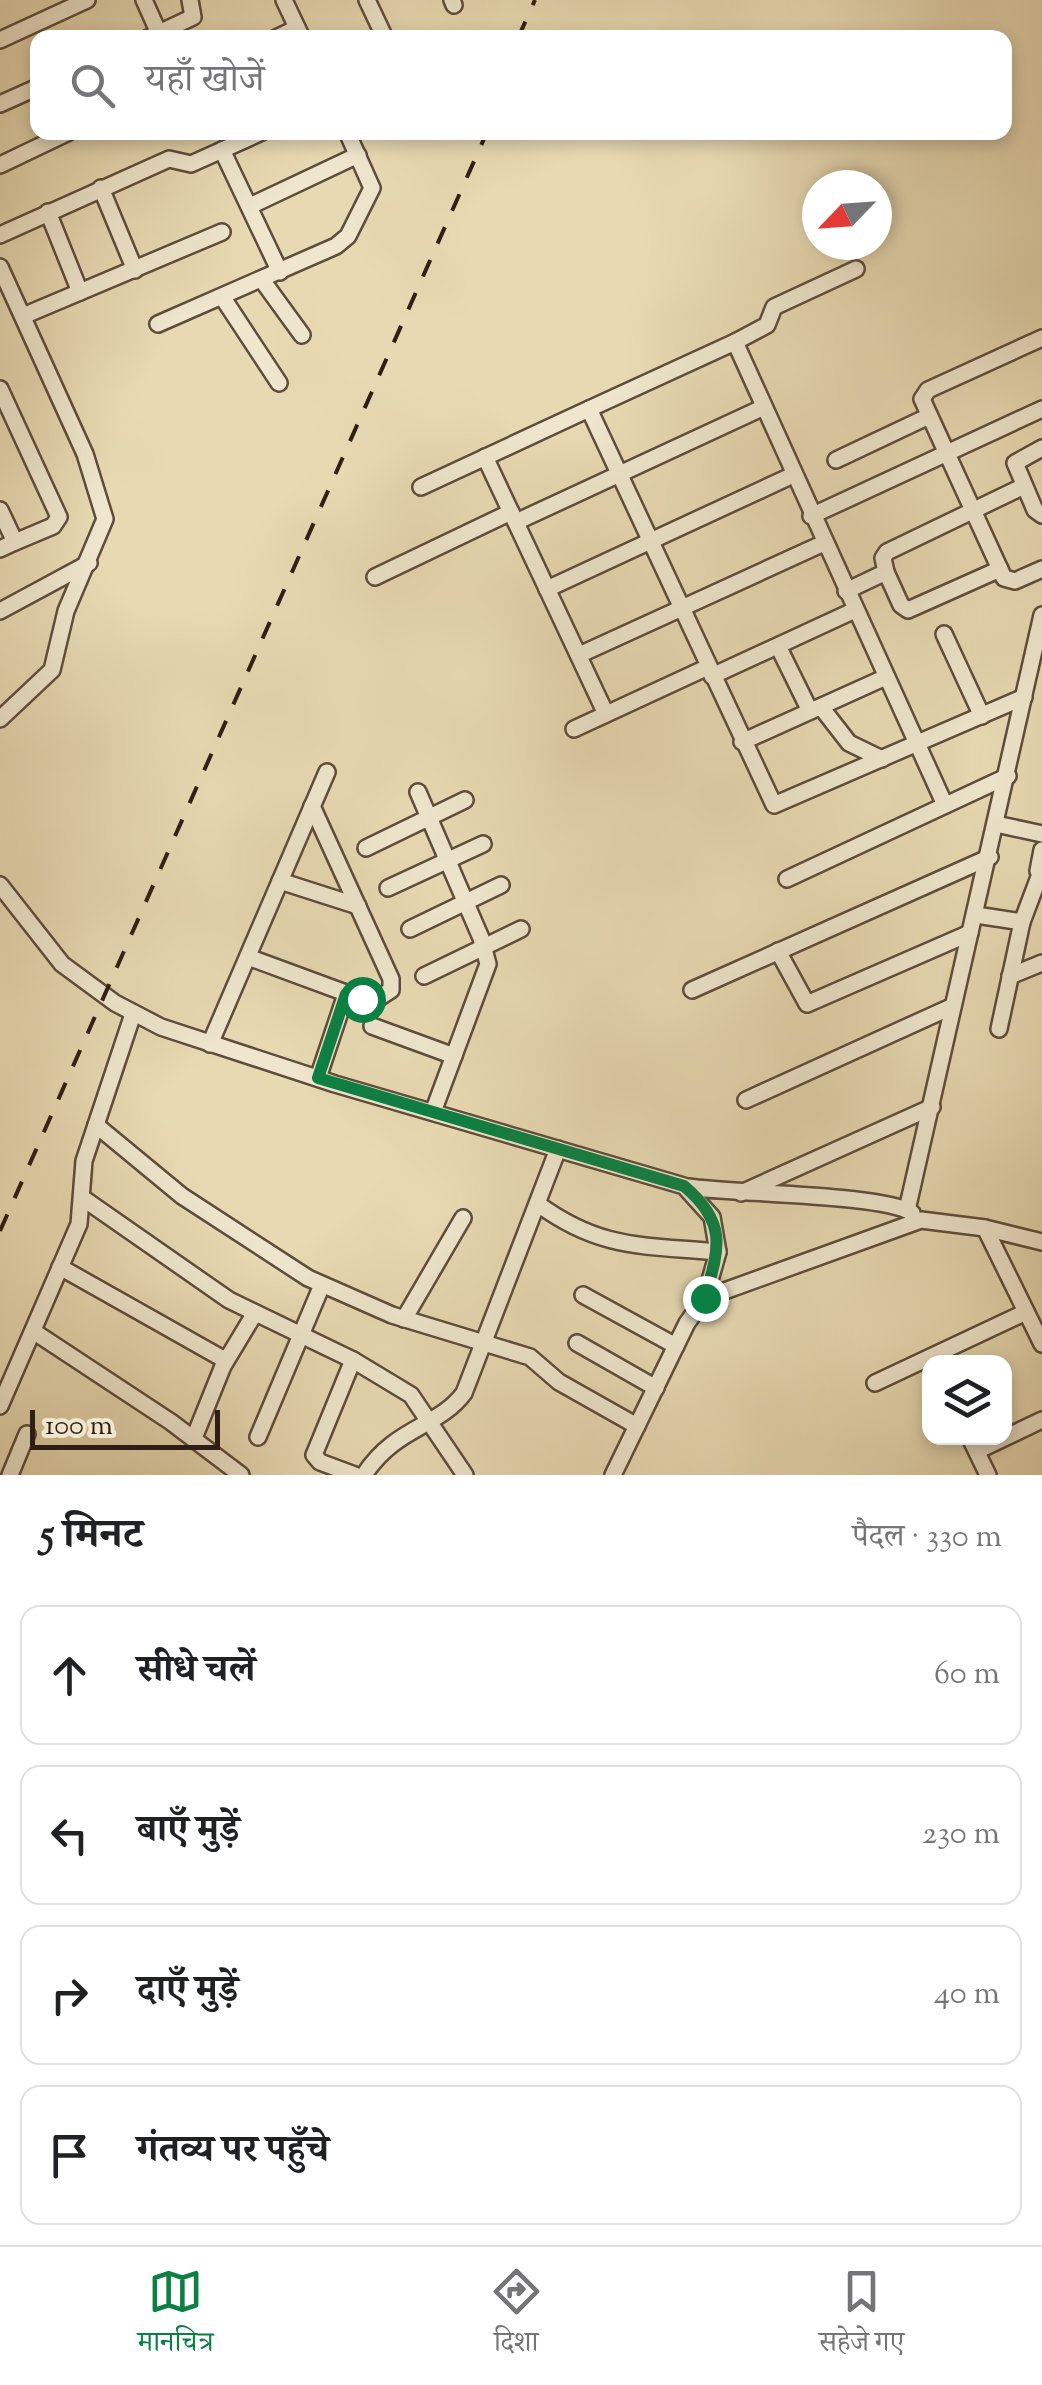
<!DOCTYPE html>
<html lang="hi">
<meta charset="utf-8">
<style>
:root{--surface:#fff;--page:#f2f2f2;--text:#202124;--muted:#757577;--line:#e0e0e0;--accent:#0b8043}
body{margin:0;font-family:"Sorts Mill Goudy","Noto Serif Devanagari",serif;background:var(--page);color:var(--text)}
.controls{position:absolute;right:30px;bottom:30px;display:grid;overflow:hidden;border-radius:20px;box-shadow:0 5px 15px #0003}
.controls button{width:90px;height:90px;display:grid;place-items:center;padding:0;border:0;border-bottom:2px solid var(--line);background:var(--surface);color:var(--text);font:50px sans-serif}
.compass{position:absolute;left:802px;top:170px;width:90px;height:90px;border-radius:50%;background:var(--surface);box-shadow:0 5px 15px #0003;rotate:245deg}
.scale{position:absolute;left:30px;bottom:25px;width:190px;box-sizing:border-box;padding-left:10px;border:5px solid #301e15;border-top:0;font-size:28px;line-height:35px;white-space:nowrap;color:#301e15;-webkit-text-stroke:8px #efe6cd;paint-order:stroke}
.stop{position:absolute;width:30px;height:30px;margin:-22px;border:8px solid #0b8043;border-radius:50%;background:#fff}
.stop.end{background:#0b8043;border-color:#fff;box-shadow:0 2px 10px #0008}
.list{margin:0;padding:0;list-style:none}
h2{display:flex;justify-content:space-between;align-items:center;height:130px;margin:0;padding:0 40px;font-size:42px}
h2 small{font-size:32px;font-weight:400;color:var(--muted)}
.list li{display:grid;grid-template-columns:65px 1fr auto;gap:30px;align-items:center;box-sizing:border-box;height:140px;margin:0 20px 20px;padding:0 20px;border:2px solid var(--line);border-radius:20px}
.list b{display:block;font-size:38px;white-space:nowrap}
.list em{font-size:32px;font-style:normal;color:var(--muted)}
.icon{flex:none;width:55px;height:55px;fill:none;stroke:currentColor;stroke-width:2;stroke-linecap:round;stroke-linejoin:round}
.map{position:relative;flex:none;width:1042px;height:1475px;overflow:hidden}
.search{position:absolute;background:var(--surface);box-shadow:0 5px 15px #0003;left:30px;right:30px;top:30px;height:110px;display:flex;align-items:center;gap:25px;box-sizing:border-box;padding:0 35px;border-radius:20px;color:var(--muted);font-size:38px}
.sheet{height:770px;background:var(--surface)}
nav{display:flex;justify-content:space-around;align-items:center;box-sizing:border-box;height:140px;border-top:2px solid var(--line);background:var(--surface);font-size:28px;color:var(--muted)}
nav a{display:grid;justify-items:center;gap:5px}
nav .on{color:var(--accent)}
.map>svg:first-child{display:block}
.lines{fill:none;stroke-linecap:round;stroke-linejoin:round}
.minor-casing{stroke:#5e4d3c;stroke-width:20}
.minor{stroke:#efe6cd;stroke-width:15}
.rail{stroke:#301e15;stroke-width:4;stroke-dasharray:18 18;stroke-linecap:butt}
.route{stroke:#0b8043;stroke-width:12}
</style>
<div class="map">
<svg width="1042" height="1475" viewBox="0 0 1042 1475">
<rect width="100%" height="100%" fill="#e7d9b2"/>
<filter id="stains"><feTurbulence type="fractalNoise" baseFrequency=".002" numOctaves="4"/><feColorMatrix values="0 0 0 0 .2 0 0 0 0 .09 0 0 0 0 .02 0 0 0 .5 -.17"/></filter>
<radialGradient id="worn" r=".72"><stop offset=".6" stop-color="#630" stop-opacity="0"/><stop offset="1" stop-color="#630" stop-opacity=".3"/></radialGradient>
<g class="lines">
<defs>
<g id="minor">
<polyline points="144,0 161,38"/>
<polyline points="284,0 302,38"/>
<polyline points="367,0 385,38"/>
<polyline points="452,0 454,5"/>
<polyline points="148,38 193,17 190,0"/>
<polyline points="276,38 297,28"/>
<polyline points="0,40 87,0"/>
<polyline points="0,104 38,87"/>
<polyline points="222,150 280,272"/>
<polyline points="0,165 69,132"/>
<polyline points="101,188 135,270"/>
<polyline points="250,206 358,155"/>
<polyline points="48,212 80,292"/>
<polyline points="0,235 169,159 191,164 262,132"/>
<polyline points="0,267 85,454 105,519 66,611 52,670 0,719"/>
<polyline points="262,280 302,335"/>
<polyline points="223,298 279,383"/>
<polyline points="23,316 222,232"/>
<polyline points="158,324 336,246 348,236 372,188 347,132"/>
<polyline points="1042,338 928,390 922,399 1004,578 1015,581 1042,569"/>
<polyline points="735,342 767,325 774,307 856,269"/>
<polyline points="0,389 59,517 53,526 15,542"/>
<polyline points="589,409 735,342 945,805"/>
<polyline points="1042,448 1015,463 1035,510 1042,515"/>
<polyline points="485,457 606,714"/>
<polyline points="836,460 929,416"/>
<polyline points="421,487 589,409 774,805 1024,697"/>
<polyline points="0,510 15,542 0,549"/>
<polyline points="811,516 1042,409"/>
<polyline points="516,522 764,407"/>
<polyline points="886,572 883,558 887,552 1024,486"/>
<polyline points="375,577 511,512"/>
<polyline points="547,589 793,475"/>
<polyline points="846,591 886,572 901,605 908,610 1000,569"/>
<polyline points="0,611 89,563"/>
<polyline points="944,634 982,716"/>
<polyline points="778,646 810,711"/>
<polyline points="579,655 824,543"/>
<polyline points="712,676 855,610"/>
<polyline points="821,707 849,743 882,759"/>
<polyline points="574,729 708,667"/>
<polyline points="742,742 886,677"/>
<polyline points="418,792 481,938 488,964 433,1112"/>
<polyline points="996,824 1042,834"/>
<polyline points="366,848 465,800"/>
<polyline points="1038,871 1042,850"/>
<polyline points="787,879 1008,776"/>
<polyline points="280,881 358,906"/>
<polyline points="0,885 62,964 115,1003 161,1027 335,1084 684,1186 712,1217 718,1252 705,1298 687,1323 613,1475"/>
<polyline points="388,888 483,844"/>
<polyline points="976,915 1022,922 999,1029"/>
<polyline points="1022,922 1042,869"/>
<polyline points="410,929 501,885"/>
<polyline points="778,951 807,1004 970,933"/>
<polyline points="248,957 362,999 377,999 391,990 391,979 312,806"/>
<polyline points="424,976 521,929"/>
<polyline points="1010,976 1042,963"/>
<polyline points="692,990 990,857"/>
<polyline points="372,1026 454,1056"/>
<polyline points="210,1044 327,772"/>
<polyline points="318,1078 346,994"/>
<polyline points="746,1100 953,1006"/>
<polyline points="96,1125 182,1196 308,1278 392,1315 530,1357 559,1382 637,1426"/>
<path d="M 688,1187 C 734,1194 884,1194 912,1213"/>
<polyline points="741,1193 932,1107"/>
<polyline points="84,1199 229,1300 353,1360 411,1395 465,1475"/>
<path d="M 538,1204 C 601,1250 643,1245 718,1252"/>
<polyline points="907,1210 1042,615"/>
<polyline points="985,1228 1042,1344"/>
<polyline points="60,1267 225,1360"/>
<polyline points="583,1295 676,1346"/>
<polyline points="705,1298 921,1220 985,1228 1042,1242"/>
<polyline points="404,1319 463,1218"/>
<polyline points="33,1331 171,1422 241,1475"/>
<polyline points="577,1343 656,1388"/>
<polyline points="353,1360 314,1455 320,1462 355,1475"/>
<polyline points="875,1383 1026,1312"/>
<polyline points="0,1406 79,1224 84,1161 133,1014"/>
<polyline points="258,1437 322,1285"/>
<polyline points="194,1438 223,1366 255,1313"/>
<polyline points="970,1438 988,1475"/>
<polyline points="977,1451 1042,1420"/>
<polyline points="10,1475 27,1434"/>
<path d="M 364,1475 C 396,1426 438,1428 464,1393 L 558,1149"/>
</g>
</defs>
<use href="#minor" class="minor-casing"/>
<use href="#minor" class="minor"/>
<g class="rail">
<polyline points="518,38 535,0"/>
<polyline points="0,1231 487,132"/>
</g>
</g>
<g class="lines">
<path class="route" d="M 362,999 L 346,994 L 318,1078 L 684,1186 C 728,1223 719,1248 705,1298"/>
</g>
<rect width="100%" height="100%" filter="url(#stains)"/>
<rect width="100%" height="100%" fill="url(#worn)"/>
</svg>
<div class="controls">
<button><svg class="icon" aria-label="layers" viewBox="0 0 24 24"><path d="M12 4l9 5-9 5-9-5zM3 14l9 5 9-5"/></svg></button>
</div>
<svg class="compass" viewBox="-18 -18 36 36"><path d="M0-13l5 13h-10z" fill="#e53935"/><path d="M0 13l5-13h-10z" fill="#757577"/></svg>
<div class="scale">100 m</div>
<div class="stop" style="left:362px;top:999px"></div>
<div class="stop end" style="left:705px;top:1298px"></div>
<div class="search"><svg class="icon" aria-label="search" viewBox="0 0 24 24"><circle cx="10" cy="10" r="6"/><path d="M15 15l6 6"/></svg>यहाँ खोजें</div>
</div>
<section class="sheet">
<h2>5 मिनट<small>पैदल · 330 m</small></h2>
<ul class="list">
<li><svg class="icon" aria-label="ahead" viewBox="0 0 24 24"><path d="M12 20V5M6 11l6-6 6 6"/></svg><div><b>सीधे चलें</b></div><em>60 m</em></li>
<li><svg class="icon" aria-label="left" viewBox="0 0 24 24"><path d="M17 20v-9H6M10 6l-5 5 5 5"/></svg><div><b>बाएँ मुड़ें</b></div><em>230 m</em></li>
<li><svg class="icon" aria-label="right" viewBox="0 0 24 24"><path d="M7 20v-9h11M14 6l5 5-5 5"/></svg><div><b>दाएँ मुड़ें</b></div><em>40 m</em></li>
<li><svg class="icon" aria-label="arrive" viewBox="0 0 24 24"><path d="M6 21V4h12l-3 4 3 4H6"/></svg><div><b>गंतव्य पर पहुँचे</b></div></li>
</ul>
</section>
<nav>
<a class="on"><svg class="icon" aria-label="map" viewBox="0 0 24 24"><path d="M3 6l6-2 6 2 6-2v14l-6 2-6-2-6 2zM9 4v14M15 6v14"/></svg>मानचित्र</a>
<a><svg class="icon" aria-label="directions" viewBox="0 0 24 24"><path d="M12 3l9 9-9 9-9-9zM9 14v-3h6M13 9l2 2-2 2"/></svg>दिशा</a>
<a><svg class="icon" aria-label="saved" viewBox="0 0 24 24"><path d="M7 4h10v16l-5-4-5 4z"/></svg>सहेजे गए</a>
</nav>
